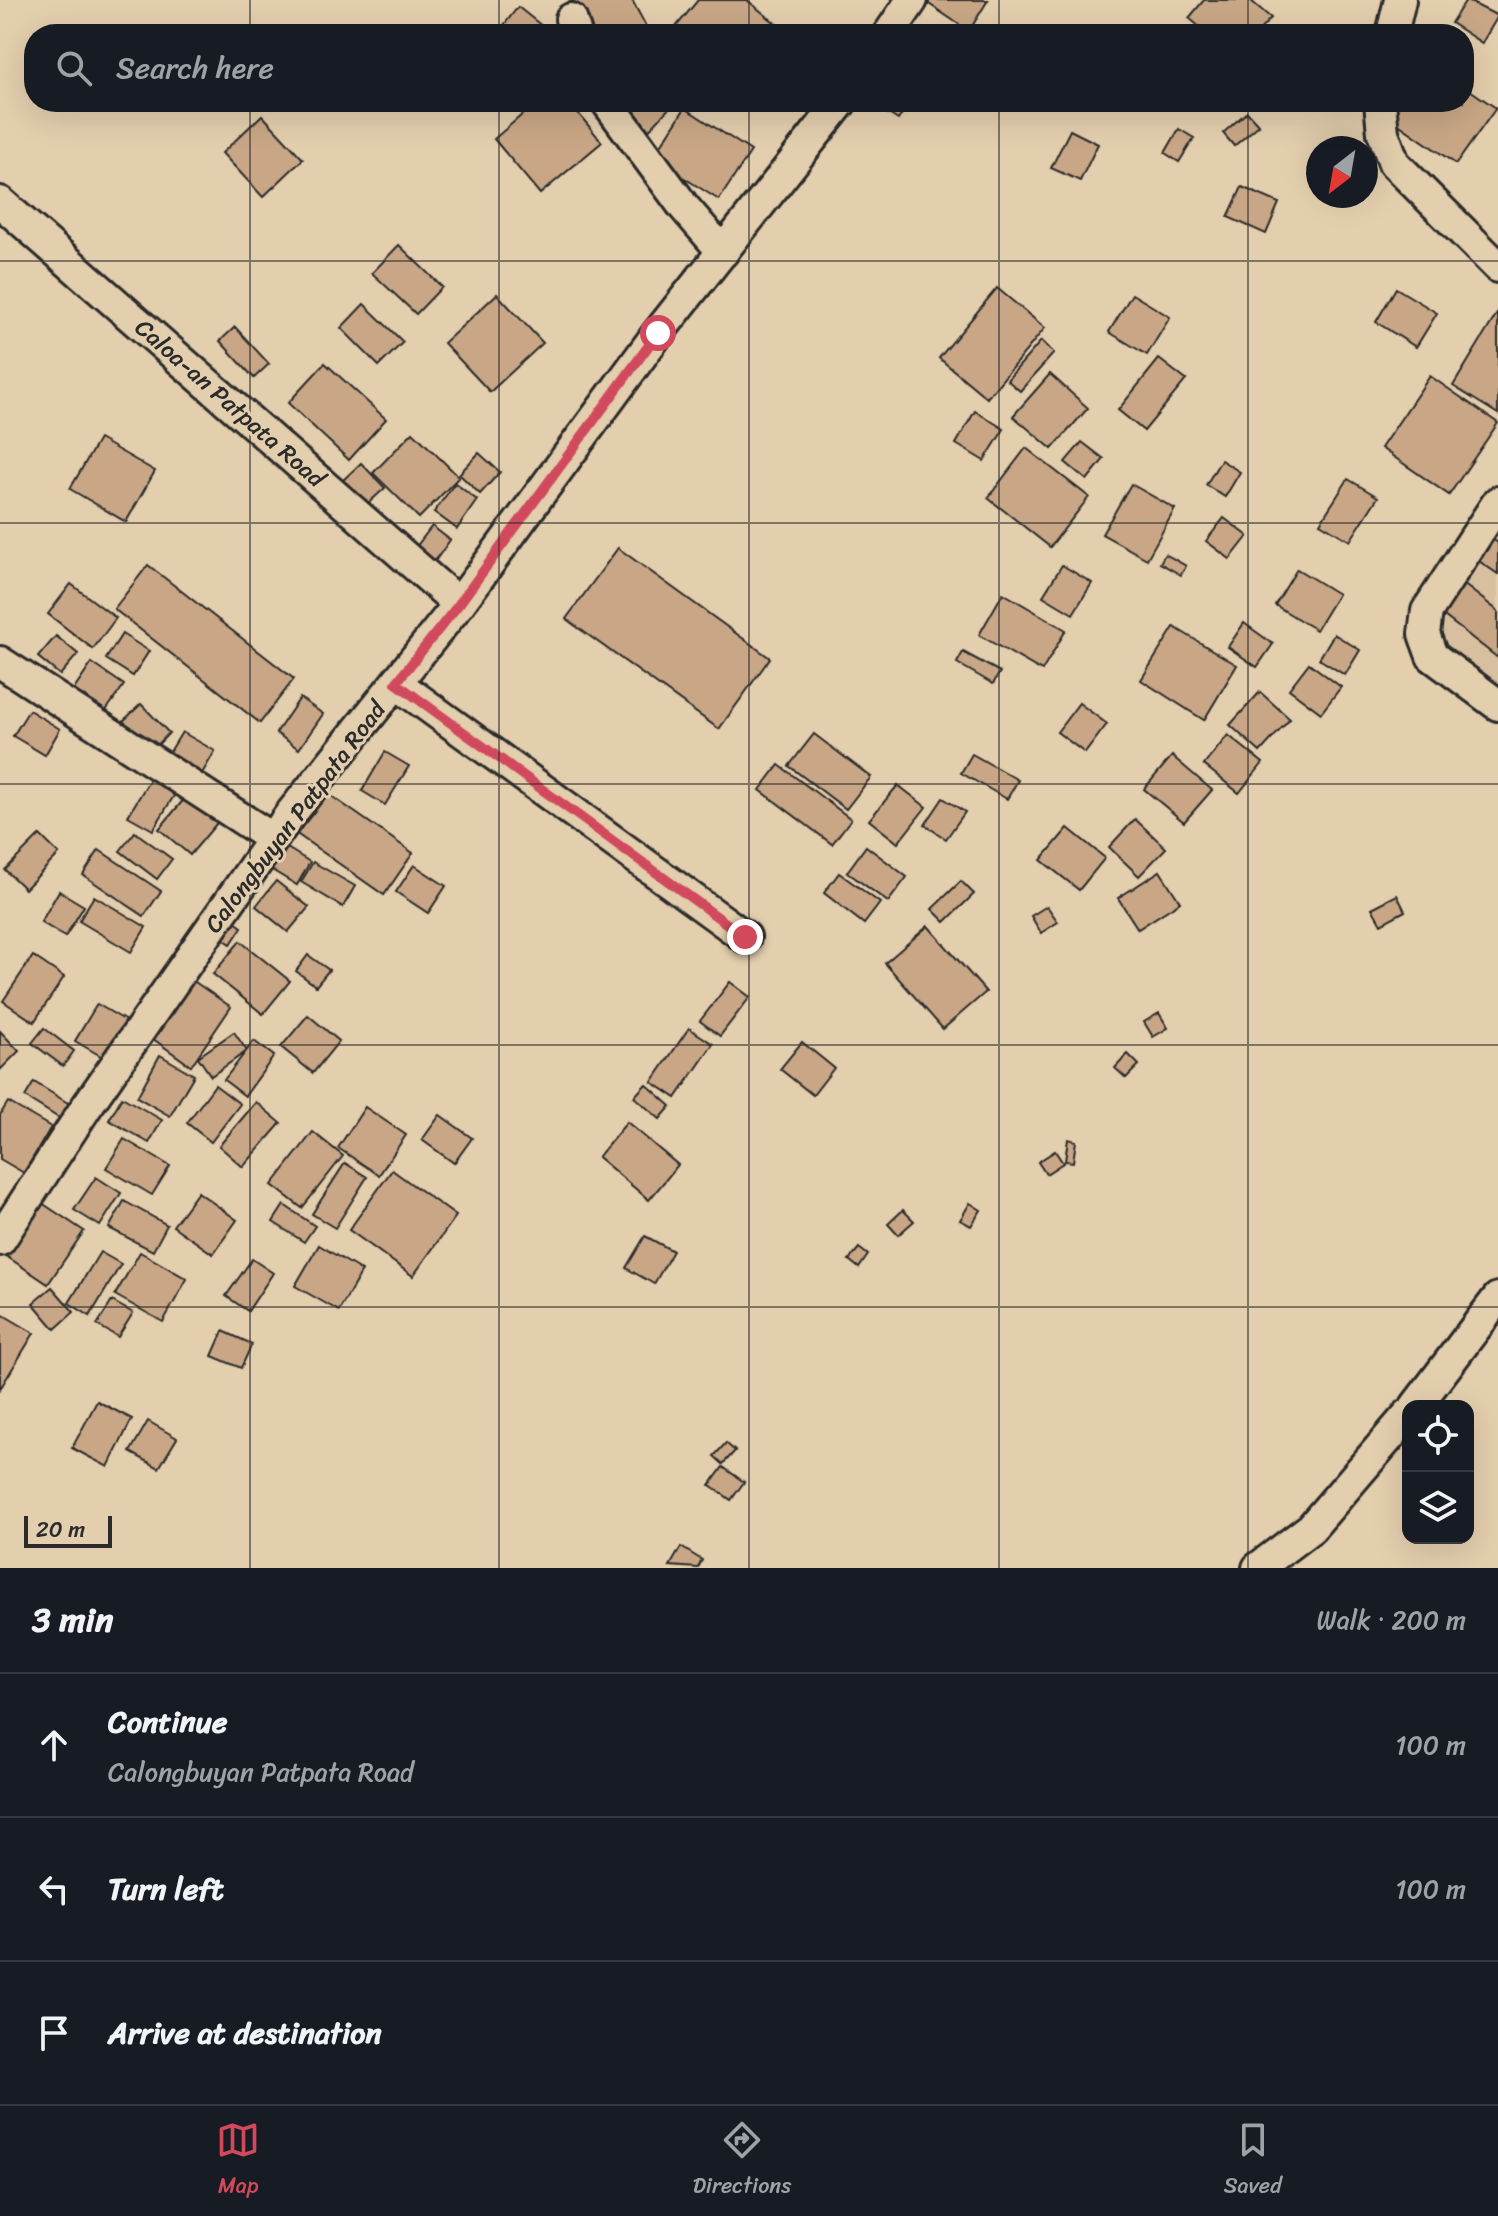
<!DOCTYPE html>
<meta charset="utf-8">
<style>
:root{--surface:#171b24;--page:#20242c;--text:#f1f3f6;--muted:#9ea1a6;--line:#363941;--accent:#d1495b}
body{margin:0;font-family:Sriracha,sans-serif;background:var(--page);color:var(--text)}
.controls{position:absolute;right:24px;bottom:24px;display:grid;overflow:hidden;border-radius:16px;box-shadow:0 8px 32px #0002}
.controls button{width:72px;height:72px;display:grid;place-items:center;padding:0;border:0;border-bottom:2px solid var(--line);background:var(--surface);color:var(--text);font:40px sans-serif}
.compass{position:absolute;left:1306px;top:136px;width:72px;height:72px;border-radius:50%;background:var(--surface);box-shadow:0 8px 32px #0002;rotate:211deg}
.scale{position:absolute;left:24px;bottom:20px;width:88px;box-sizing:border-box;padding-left:8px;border:4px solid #2b2b2b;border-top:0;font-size:22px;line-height:28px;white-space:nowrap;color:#2b2b2b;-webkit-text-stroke:6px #e3cead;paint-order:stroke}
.stop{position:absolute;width:24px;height:24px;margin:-18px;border:6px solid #d1495b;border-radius:50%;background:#fff}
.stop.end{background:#d1495b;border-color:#fff;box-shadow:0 2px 8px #0008}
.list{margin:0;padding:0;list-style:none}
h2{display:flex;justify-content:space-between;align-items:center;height:104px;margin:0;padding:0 32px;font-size:34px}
h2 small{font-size:26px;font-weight:400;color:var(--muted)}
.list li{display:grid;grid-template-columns:52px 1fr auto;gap:24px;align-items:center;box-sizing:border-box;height:144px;padding:0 32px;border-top:2px solid var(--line)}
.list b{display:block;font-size:30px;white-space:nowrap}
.list p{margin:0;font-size:26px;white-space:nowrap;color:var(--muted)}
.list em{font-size:26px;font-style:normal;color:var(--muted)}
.icon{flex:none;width:44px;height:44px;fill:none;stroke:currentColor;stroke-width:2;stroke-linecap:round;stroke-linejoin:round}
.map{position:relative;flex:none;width:1498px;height:1568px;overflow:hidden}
.search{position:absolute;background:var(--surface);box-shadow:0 8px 32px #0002;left:24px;right:24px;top:24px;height:88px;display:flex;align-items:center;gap:20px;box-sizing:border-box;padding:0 28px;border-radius:32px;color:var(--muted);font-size:30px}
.sheet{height:536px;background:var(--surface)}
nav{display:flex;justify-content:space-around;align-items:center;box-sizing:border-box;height:112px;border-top:2px solid var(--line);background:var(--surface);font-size:22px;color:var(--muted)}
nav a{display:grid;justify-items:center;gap:4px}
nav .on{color:var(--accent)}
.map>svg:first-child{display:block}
.built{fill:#d7bf9f}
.building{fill:#c9a786;stroke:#2b2b2b;stroke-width:2}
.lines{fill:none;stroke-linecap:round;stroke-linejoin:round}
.street-casing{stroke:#2b2b2b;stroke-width:36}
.street{stroke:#e3cead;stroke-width:30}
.route{stroke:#d1495b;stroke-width:10}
.grid{fill:none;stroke:#2b2b2b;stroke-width:2;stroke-opacity:0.55}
.labels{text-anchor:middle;stroke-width:6;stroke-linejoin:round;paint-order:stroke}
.street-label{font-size:24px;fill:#2b2b2b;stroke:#e3cead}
</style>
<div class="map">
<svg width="1498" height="1568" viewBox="0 0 1498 1568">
<rect width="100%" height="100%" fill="#e3cead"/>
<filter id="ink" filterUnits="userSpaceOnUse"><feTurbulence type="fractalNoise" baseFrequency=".0125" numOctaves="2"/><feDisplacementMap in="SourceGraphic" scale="16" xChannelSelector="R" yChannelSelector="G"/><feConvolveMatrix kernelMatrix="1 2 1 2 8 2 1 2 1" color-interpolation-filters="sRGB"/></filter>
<g filter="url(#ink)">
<polygon class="built" points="1498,514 1498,683 1452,653 1434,624"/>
<g class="building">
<polygon points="571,0 632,0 649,32 589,34"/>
<polygon points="698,0 747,0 789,34 670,34"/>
<polygon points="923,0 988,0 969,31"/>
<polygon points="1204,0 1250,0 1271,18 1256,34 1208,34 1189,18"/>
<polygon points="1466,0 1498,16 1482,43 1451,23"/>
<polygon points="518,7 547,30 543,34 497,34"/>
<polygon points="1464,86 1496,108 1456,164 1381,112 1388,102 1464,102"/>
<polygon points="537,102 569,102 602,142 540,194 494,139"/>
<polygon points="611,102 675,102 644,135"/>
<polygon points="870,102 910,102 898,120"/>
<polygon points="685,108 751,151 719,200 653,158"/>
<polygon points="1247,112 1259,125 1234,146 1223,133"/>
<polygon points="262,115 303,159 263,197 222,153"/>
<polygon points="1179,129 1194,138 1179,162 1165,153"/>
<polygon points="1070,130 1098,144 1080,181 1051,168"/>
<polygon points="1242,187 1279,203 1266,234 1228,217"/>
<polygon points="399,245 442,287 416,314 372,273"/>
<polygon points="997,288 1045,328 987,398 939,358"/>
<polygon points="1396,288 1437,313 1416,347 1376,322"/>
<polygon points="497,294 543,343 490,392 444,343"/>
<polygon points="1132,294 1170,317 1147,355 1109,332"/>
<polygon points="364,304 403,342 379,366 341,328"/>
<polygon points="1498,312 1498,414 1453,386"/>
<polygon points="235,327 269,364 254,378 220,341"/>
<polygon points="1041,341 1054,353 1020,391 1007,380"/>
<polygon points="1159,359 1186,380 1144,431 1118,410"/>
<polygon points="325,363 386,419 349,460 288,403"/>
<polygon points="1050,374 1088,408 1052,449 1013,416"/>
<polygon points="1430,376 1498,423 1449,495 1381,448"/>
<polygon points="975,411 1004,429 984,461 956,444"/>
<polygon points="413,432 459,477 419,518 373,473"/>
<polygon points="99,439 155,471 126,522 70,489"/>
<polygon points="1082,442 1104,459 1087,480 1065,462"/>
<polygon points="1026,448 1089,497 1050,547 988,498"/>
<polygon points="479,453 500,472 480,494 459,474"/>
<polygon points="1221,460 1240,472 1225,497 1206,485"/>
<polygon points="361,463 385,488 364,507 340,483"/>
<polygon points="1348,479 1378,497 1350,541 1320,523"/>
<polygon points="455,483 477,500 457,529 434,512"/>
<polygon points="1131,484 1175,509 1147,559 1102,534"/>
<polygon points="1224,518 1248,536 1230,559 1206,541"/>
<polygon points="432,526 450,540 435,561 416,547"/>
<polygon points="1488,536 1498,543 1498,574 1473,557"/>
<polygon points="618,548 770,658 719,729 566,619"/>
<polygon points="1165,554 1186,566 1181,575 1160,563"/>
<polygon points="148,565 294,679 260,723 114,609"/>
<polygon points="1062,565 1092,583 1073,614 1043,596"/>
<polygon points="1297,569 1338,594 1316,630 1275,605"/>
<polygon points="1462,583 1498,611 1498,658 1439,612"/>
<polygon points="71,584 116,618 93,649 48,614"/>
<polygon points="1003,593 1066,630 1042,671 979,635"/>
<polygon points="1244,623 1273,644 1257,667 1228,647"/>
<polygon points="1174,627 1237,665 1204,720 1141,680"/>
<polygon points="122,634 149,651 133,676 106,659"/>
<polygon points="1334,634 1360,650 1345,675 1319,659"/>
<polygon points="56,636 78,654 60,675 38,657"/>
<polygon points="963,652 1000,672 993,684 957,663"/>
<polygon points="92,663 124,685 105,712 73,691"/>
<polygon points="1309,663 1341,687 1321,713 1289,689"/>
<polygon points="1260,692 1290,719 1260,752 1230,725"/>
<polygon points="300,698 323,714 299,749 276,733"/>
<polygon points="1079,703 1107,724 1085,753 1057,732"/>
<polygon points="141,704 169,733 148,755 118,726"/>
<polygon points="29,710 60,729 45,755 13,736"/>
<polygon points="182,732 215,751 196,784 162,765"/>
<polygon points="814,734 871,777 846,809 789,766"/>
<polygon points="1228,735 1263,763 1239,793 1204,765"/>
<polygon points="385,752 409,766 385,805 362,791"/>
<polygon points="972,754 1018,780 1007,799 961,773"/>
<polygon points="1172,756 1212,790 1184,822 1144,789"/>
<polygon points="779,765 851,819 832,844 760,790"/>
<polygon points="153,774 178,789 153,830 128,816"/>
<polygon points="898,785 926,807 898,843 869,820"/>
<polygon points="320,788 413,853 384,895 291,830"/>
<polygon points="191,791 222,817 190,855 159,829"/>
<polygon points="943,798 965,812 946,839 925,825"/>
<polygon points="1135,819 1166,848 1139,876 1109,847"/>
<polygon points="1068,828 1105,858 1079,890 1041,860"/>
<polygon points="135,832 172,859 157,879 120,851"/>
<polygon points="40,835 59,854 25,889 5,870"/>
<polygon points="274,840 310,862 297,885 260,863"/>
<polygon points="866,846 907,877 888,902 847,872"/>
<polygon points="99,850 161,891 144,916 83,875"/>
<polygon points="313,862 355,886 343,907 301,882"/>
<polygon points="414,865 446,886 428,913 396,892"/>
<polygon points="1160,871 1180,902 1138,929 1118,898"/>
<polygon points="839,873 880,903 864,924 824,893"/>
<polygon points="276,881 309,907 288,932 256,906"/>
<polygon points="961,881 974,894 945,922 932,909"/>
<polygon points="59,891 84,906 65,937 41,922"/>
<polygon points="1397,895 1405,911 1381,924 1372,908"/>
<polygon points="94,896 146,927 131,952 79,921"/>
<polygon points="1047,906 1058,922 1041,933 1031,916"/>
<polygon points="224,914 242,927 231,944 213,932"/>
<polygon points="928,926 986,992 943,1029 885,963"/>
<polygon points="240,941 290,981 263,1014 213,974"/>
<polygon points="308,955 329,970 316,986 296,971"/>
<polygon points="33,956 64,977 34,1022 3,1001"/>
<polygon points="182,973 231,1007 191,1066 142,1031"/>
<polygon points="730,982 750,997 720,1036 700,1021"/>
<polygon points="97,1004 133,1025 111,1062 75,1041"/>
<polygon points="1159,1013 1168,1028 1153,1037 1144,1022"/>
<polygon points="308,1015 339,1041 313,1073 281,1047"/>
<polygon points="44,1028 74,1051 63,1066 32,1043"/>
<polygon points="689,1028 713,1044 676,1098 652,1082"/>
<polygon points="0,1031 19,1051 0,1070"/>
<polygon points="234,1032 247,1051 211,1076 198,1057"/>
<polygon points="254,1041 274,1056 245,1096 224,1080"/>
<polygon points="802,1042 834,1068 813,1095 780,1069"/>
<polygon points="1128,1054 1139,1065 1126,1078 1115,1068"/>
<polygon points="160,1055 194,1075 170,1116 137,1097"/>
<polygon points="34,1082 76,1108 67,1123 25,1097"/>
<polygon points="646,1084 671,1106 660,1119 634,1097"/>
<polygon points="215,1085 240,1104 211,1142 187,1123"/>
<polygon points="122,1097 162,1120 149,1143 109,1120"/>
<polygon points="8,1102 51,1127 24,1173 0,1159 0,1115"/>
<polygon points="256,1102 281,1123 243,1167 219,1146"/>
<polygon points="365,1107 406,1135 379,1175 338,1148"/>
<polygon points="440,1115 472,1138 454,1163 422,1140"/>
<polygon points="627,1122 678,1165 649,1200 598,1157"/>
<polygon points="313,1132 343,1156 302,1208 272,1185"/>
<polygon points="124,1139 170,1166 152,1195 106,1168"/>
<polygon points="1068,1139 1076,1141 1073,1162 1065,1161"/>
<polygon points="1055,1151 1063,1163 1046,1174 1038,1162"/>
<polygon points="345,1163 367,1177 335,1228 312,1214"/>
<polygon points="392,1170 456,1216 413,1276 349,1230"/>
<polygon points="96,1177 121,1193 100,1226 74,1210"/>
<polygon points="198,1192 237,1220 213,1254 173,1226"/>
<polygon points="33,1197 84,1231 48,1284 0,1252"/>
<polygon points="124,1201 167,1225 153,1251 109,1228"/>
<polygon points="970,1203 981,1210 971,1226 960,1220"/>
<polygon points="284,1205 315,1226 304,1242 273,1222"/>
<polygon points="903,1210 914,1221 898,1235 888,1224"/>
<polygon points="645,1236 673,1251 654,1284 626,1268"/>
<polygon points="319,1245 362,1271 339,1311 295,1286"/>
<polygon points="859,1248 868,1255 859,1268 849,1260"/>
<polygon points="100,1252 121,1264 90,1316 69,1303"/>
<polygon points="140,1252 187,1279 163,1322 115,1295"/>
<polygon points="252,1259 273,1273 248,1311 226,1296"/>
<polygon points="52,1287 74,1312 55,1329 33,1303"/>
<polygon points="112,1301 133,1313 118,1337 97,1325"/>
<polygon points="0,1313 34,1333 0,1389"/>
<polygon points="223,1331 252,1344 241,1368 212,1356"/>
<polygon points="97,1401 132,1419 108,1467 72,1448"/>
<polygon points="148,1421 177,1438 159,1468 130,1452"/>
<polygon points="726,1443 735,1451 723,1464 714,1456"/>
<polygon points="723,1467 744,1482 731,1500 710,1485"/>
<polygon points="681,1547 702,1560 698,1568 670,1566"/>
</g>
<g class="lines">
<defs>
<g id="street">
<polyline points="571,19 576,34"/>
<polyline points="889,34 912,0"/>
<polyline points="1392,34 1400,0"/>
<polyline points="607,102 684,207 723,252"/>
<polyline points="1380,102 1383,133 1394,163 1498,267"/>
<polyline points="0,202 459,604"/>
<polyline points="1498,502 1427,611 1424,634 1432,656 1498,705"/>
<polyline points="0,662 273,839"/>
<polyline points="396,683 745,937"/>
<polyline points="0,1240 85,1109 289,816 459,604 658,333 841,102"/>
<polyline points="1416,1406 1498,1298"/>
<polyline points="1258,1568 1311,1528 1408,1415"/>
</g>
</defs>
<use href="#street" class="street-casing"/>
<use href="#street" class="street"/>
</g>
</g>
<g class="lines" filter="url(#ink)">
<polyline class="route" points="658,333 459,604 396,683 745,937"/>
</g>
<path class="grid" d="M 250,0 L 250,34M 499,0 L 499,34M 749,0 L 749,34M 999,0 L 999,34M 1248,0 L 1248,34M 250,102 L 250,1568M 499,102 L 499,1568M 749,102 L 749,1568M 999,102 L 999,1568M 1248,102 L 1248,1568M 0,261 L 1498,261M 0,523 L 1498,523M 0,784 L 1498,784M 0,1045 L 1498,1045M 0,1307 L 1498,1307"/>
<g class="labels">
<g class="street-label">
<text transform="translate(230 403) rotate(41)" y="8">Caloa-an Patpata Road</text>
<text transform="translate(295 817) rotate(-53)" y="8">Calongbuyan Patpata Road</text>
</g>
</g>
</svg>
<div class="controls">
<button><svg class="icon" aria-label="locate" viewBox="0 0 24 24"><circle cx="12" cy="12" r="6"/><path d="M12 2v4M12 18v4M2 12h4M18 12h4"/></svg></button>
<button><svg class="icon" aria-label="layers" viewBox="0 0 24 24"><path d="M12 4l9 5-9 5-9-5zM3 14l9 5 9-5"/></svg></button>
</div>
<svg class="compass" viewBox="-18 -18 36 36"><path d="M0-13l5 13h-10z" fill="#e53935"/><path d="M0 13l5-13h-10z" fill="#9ea1a6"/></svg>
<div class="scale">20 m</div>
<div class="stop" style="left:658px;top:333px"></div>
<div class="stop end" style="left:745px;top:937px"></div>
<div class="search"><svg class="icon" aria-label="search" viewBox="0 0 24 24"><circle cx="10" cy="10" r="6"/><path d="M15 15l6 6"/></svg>Search here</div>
</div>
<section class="sheet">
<h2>3 min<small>Walk · 200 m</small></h2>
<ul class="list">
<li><svg class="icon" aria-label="ahead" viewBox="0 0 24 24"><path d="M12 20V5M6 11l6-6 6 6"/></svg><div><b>Continue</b><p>Calongbuyan Patpata Road</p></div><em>100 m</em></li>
<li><svg class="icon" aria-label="left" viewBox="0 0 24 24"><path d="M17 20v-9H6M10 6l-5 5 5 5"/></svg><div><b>Turn left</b></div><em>100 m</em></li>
<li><svg class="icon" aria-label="arrive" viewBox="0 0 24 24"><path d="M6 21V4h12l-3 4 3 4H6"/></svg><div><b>Arrive at destination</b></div></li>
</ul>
</section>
<nav>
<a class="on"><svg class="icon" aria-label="map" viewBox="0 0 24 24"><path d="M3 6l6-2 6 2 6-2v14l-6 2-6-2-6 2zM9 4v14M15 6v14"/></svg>Map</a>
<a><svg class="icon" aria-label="directions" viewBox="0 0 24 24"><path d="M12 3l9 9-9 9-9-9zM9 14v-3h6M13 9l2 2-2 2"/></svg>Directions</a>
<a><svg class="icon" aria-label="saved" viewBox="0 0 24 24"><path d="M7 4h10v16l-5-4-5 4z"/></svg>Saved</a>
</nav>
